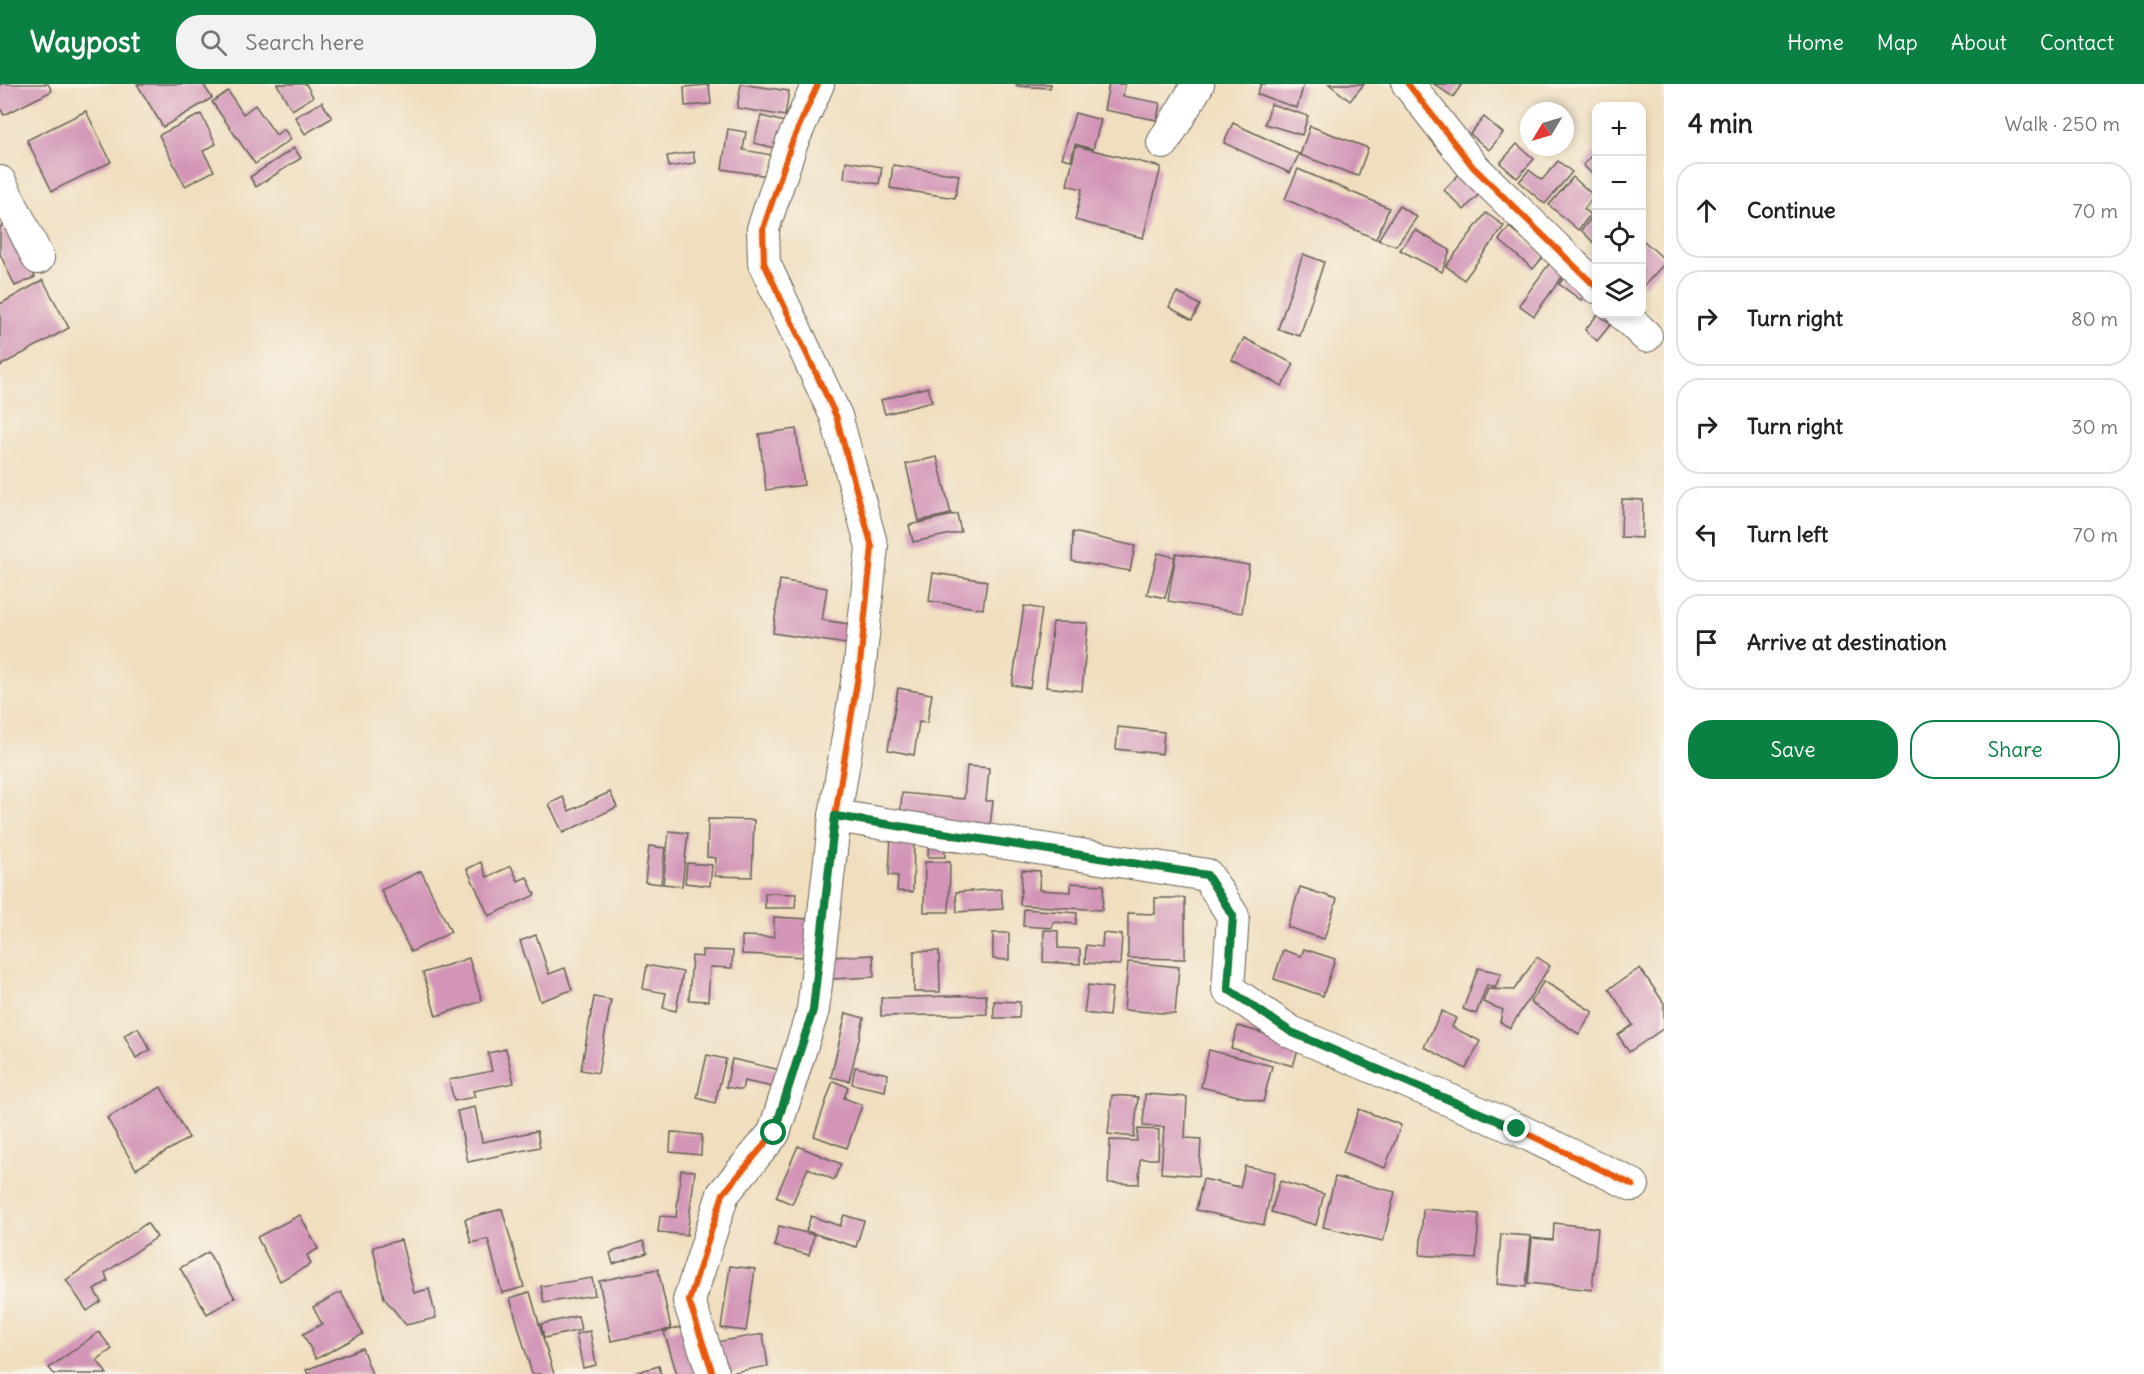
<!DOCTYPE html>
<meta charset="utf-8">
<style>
:root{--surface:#fff;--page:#f2f2f2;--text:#222;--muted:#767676;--line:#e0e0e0;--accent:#0b8043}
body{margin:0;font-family:Delius,sans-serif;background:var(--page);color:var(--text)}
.controls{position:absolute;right:18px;top:18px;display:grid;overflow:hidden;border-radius:12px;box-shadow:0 3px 9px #0003}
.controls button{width:54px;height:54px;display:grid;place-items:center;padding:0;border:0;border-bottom:2px solid var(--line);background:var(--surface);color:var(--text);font:30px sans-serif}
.compass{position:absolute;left:1520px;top:18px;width:54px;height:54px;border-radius:50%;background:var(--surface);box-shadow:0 3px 9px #0003;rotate:232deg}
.stop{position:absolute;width:18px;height:18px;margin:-14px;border:4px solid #0b8043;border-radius:50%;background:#fff}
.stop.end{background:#0b8043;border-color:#fff;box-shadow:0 2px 6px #0008}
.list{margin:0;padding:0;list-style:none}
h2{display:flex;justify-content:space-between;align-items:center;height:78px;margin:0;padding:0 24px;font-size:26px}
h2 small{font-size:20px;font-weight:400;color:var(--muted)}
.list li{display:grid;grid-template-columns:39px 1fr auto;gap:18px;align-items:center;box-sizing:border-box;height:96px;margin:0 12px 12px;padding:0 12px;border:2px solid var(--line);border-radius:24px}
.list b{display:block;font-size:22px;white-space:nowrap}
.list em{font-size:20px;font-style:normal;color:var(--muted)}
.actions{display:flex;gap:12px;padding:18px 24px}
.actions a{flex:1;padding:14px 0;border:2px solid var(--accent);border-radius:24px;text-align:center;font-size:21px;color:var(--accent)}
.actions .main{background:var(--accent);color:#fff}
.icon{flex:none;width:33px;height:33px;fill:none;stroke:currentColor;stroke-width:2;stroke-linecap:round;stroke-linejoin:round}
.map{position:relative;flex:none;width:1664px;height:1290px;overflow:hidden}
header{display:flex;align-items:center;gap:36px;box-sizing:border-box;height:84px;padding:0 30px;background:var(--accent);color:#fff}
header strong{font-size:28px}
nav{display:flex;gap:33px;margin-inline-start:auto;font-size:21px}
.search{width:420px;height:54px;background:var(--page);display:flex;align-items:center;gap:15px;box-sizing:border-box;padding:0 21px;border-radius:24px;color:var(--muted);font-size:22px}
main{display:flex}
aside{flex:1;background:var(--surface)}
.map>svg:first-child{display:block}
.building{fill:#d395b7}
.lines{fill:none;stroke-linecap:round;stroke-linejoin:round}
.minor-casing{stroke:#666055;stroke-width:34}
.minor{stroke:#fff;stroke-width:32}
.cycleway-casing{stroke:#f7f3e8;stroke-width:10}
.cycleway{stroke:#e8590c;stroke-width:6}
.route{stroke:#0b8043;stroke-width:8}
</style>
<header>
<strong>Waypost</strong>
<div class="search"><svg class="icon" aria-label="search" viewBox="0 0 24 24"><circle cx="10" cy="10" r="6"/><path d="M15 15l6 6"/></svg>Search here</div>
<nav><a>Home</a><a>Map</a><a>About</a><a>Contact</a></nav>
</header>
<main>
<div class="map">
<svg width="1664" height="1290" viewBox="0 0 1664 1290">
<rect width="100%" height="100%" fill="#f7f3e8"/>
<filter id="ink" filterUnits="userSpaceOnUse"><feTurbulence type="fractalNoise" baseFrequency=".0167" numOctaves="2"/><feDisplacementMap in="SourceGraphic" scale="12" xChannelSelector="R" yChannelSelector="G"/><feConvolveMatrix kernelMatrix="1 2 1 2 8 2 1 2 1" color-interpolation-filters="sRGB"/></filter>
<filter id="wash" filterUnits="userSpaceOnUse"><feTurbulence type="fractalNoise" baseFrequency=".008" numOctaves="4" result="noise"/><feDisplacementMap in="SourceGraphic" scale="24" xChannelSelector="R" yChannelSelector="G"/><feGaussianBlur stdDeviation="1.35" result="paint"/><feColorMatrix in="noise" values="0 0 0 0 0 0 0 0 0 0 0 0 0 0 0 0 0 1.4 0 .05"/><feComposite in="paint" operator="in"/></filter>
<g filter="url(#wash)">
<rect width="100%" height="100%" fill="#f0debf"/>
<g id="blocks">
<g class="building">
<polygon points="0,0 48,0 52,7 4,31 0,24"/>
<polygon points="137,0 203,0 212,14 163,43"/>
<polygon points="277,0 306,0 313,13 292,26"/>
<polygon points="741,0 789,7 785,32 737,24"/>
<polygon points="1017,0 1051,0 1050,4 1016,2"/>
<polygon points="1109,0 1125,0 1123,12 1160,19 1157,36 1104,26"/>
<polygon points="1261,0 1304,0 1297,24 1257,10"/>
<polygon points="1329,0 1364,0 1350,17"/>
<polygon points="1434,0 1462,0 1453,13"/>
<polygon points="709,1 711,20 685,22 684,3"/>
<polygon points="228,7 243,30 255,21 276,51 284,45 291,55 255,80 212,18"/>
<polygon points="322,18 332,34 305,50 295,33"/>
<polygon points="1271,20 1308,32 1302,51 1265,40"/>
<polygon points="86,27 111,78 52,107 27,56"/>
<polygon points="1075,29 1101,36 1093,65 1075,60 1071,76 1062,74"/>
<polygon points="201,30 216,60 203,67 214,87 185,102 159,51"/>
<polygon points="761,32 785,38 779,65 754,59"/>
<polygon points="1484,33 1503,49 1489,66 1470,50"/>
<polygon points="1233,39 1299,70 1290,89 1224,59"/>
<polygon points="1310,42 1368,64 1358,92 1300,71"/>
<polygon points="728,45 746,48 743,66 772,71 768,92 722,85"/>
<polygon points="1517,60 1534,75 1517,94 1500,79"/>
<polygon points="1076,62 1161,83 1143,154 1075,136 1082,105 1067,101"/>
<polygon points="294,64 301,74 256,103 250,93"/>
<polygon points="1596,67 1596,94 1583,81"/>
<polygon points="693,68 695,79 669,83 667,72"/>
<polygon points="846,77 882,83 879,100 844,94"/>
<polygon points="1558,77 1572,88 1545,120 1519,98 1529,86 1542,96"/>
<polygon points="893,81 959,91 955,114 890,104"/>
<polygon points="1298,85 1389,124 1376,155 1285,115"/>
<polygon points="1460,89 1480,109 1464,126 1444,106"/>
<polygon points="1573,93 1594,112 1584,125 1590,131 1578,146 1549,121"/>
<polygon points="1399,122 1417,133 1396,162 1378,156"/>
<polygon points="1486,129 1504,142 1464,196 1446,182"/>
<polygon points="1593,132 1596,135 1596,161 1581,146"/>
<polygon points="10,138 35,193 15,202 0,170 0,143"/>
<polygon points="1509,143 1544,172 1533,185 1499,156"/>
<polygon points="1415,146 1450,166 1442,188 1400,166"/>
<polygon points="1644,157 1664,175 1664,180 1643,203 1642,160"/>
<polygon points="1303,170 1324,178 1300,252 1278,245"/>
<polygon points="1549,180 1564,190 1534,232 1519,221"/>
<polygon points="1566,191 1588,208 1581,216 1559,200"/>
<polygon points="43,196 69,244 0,282 0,220"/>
<polygon points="1177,208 1200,221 1192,236 1169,223"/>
<polygon points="1598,230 1611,240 1597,257 1585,246"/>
<polygon points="1244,254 1294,280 1282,302 1232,276"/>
<polygon points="928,303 932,318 885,330 881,316"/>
<polygon points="796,345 804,401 766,406 759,350"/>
<polygon points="937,373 951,430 919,437 906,380"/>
<polygon points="1622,415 1643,416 1642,454 1621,453"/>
<polygon points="957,430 961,448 913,458 909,441"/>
<polygon points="1073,448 1135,462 1130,487 1072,477"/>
<polygon points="1158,469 1175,473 1165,514 1147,510"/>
<polygon points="1176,469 1249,481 1242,529 1168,517"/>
<polygon points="933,489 987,497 983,525 929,517"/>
<polygon points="780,496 827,504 822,536 849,540 846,560 773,549"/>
<polygon points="1024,522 1042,525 1030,604 1012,601"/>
<polygon points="1053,538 1088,539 1082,607 1046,603"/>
<polygon points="898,604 932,610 927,639 919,638 914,671 888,666"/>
<polygon points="1118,643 1164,648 1162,670 1116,665"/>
<polygon points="967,682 989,684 986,717 993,717 990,742 900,734 902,709 964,715"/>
<polygon points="610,708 617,723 563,749 549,720 563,713 569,727"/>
<polygon points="708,735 754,736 752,793 715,792 716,774 707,773"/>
<polygon points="669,747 688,749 682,802 663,800"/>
<polygon points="891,751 914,752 913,808 897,807 898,792 889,791"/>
<polygon points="929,754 960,756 960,768 945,767 945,773 928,773"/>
<polygon points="649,762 665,764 661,800 645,798"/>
<polygon points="481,778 487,793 511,782 518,797 527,793 535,811 489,832 467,785"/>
<polygon points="925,778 950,778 949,828 924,828"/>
<polygon points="687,779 712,781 710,802 685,799"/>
<polygon points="1022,786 1040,787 1039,806 1071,808 1071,799 1104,801 1102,826 1020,821"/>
<polygon points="421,787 451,848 411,868 381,806"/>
<polygon points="1300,803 1337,815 1324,855 1287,843"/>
<polygon points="1001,805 1003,825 957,828 956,808"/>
<polygon points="765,809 796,810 795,824 765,824"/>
<polygon points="1155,814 1185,814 1185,875 1128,874 1128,829 1155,830"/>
<polygon points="1024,825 1077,829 1076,840 1053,838 1052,844 1023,842"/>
<polygon points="774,833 808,835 806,873 742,870 742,852 774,853"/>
<polygon points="1044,846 1058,847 1058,864 1080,865 1080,880 1043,878"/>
<polygon points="993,849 1009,849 1009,876 993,875"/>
<polygon points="1103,849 1122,851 1120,881 1085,879 1086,861 1102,863"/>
<polygon points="536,851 549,890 565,884 572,906 540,917 520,857"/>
<polygon points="1304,865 1335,875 1323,912 1274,895 1283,866 1301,872"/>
<polygon points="702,866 733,867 732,884 710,883 708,917 689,916 692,872 702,873"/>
<polygon points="914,867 939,867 940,908 914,908"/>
<polygon points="873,871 874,893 832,895 831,873"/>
<polygon points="1537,873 1550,882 1510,944 1500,938 1503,926 1483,918 1488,905 1514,906"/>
<polygon points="469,874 482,917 436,932 423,889"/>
<polygon points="1128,878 1179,883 1175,930 1124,926"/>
<polygon points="647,881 683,888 676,927 663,924 666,909 643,905"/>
<polygon points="1478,884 1501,889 1495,904 1487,901 1476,930 1463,925"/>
<polygon points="1640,884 1664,919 1664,944 1629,968 1618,951 1633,941 1609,905"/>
<polygon points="1544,897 1593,928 1579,950 1530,918"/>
<polygon points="1088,901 1112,904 1109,932 1084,929"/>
<polygon points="986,911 987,930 881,932 881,914"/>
<polygon points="594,913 611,916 598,989 581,986"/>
<polygon points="994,917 1020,918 1019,934 994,934"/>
<polygon points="1442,927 1456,934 1452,943 1480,957 1466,985 1424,963"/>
<polygon points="846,929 864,934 849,997 831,993"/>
<polygon points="1238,942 1300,960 1293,982 1231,964"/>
<polygon points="138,944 150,966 136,974 124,951"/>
<polygon points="506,965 514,999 473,1007 475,1013 454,1017 449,996 492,987 488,969"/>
<polygon points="1209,966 1272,982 1263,1018 1201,1003"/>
<polygon points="707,971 726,975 715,1019 697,1014"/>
<polygon points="732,975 785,987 782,1005 744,997 742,1006 726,1003"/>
<polygon points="855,983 888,990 885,1007 852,1000"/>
<polygon points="833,997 848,1003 844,1014 862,1021 847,1064 814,1052"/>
<polygon points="161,1003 189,1054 136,1085 107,1034"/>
<polygon points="1145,1010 1187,1013 1185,1054 1201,1055 1199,1092 1161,1089 1164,1043 1143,1042"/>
<polygon points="1112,1011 1138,1013 1134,1053 1108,1050"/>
<polygon points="475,1023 482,1058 537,1047 540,1063 468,1078 457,1027"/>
<polygon points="1359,1025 1401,1041 1385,1084 1343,1068"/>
<polygon points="1138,1045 1159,1046 1158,1075 1140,1075 1139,1100 1108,1099 1110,1056 1137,1057"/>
<polygon points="671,1048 702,1051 701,1071 670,1068"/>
<polygon points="798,1062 841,1080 834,1096 808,1084 792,1120 776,1113"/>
<polygon points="1245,1082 1275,1088 1264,1141 1196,1126 1203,1095 1240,1103"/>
<polygon points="681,1086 695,1087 687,1151 658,1148 660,1132 676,1133"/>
<polygon points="1335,1093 1395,1108 1383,1157 1323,1143"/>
<polygon points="1280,1097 1324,1110 1316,1141 1271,1128"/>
<polygon points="502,1125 524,1203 502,1209 488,1155 471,1159 465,1135"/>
<polygon points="1423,1125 1479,1130 1476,1175 1420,1171"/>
<polygon points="300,1131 318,1165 307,1171 311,1180 280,1197 257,1153"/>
<polygon points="844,1131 864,1137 856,1163 806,1147 811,1132 840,1142"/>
<polygon points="147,1139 157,1153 105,1189 108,1197 94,1206 101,1217 87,1227 66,1196"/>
<polygon points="1554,1139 1598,1144 1592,1206 1528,1199 1532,1154 1553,1156"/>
<polygon points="779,1142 814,1151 809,1171 774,1162"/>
<polygon points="1501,1150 1531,1152 1526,1203 1497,1200"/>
<polygon points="401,1156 414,1209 429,1205 436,1234 406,1241 384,1214 373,1163"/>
<polygon points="643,1157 647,1169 613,1180 610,1169"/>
<polygon points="208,1168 235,1214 207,1230 180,1184"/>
<polygon points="730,1182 755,1185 746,1247 721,1244"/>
<polygon points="658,1185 671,1245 611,1257 599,1197"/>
<polygon points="592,1194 595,1211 544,1219 541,1202"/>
<polygon points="341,1208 363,1250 316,1275 303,1250 322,1240 313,1223"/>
<polygon points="530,1208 544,1257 554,1290 532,1290 510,1214"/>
<polygon points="578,1232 581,1246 544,1254 541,1240"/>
<polygon points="687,1241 702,1290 677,1290 664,1248"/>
<polygon points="590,1247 596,1281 583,1284 576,1250"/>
<polygon points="99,1248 112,1265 97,1276 107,1290 54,1290 49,1284"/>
<polygon points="763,1250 768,1282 723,1290 716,1258"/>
<polygon points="362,1264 372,1290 308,1290 306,1286"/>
<polygon points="659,1282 661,1290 634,1290 634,1289"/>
</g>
</g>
</g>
<g filter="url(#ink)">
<use href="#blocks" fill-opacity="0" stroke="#666055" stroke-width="1.5"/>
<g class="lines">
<defs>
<g id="minor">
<polyline points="1408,0 1473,83 1596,203"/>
<polyline points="1163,59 1198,0"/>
<polyline points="0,98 38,174"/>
<polyline points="1623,230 1646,252"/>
<polyline points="835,732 1207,791 1233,832 1228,905 1291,948 1517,1045 1633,1101"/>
<polyline points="713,1290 689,1217 723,1110 774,1049 813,926 835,732 860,580 872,463 836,332 764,179 763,145 792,58 818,0"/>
</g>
</defs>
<use href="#minor" class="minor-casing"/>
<use href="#minor" class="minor"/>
<defs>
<g id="cycleway">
<polyline points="1408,0 1473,83 1596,203"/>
<polyline points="835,732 1207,791 1233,832 1228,905 1291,948 1517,1045 1633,1101"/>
<polyline points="713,1290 689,1217 723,1110 774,1049 813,926 835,732 860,580 872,463 836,332 764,179 763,145 792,58 818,0"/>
</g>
</defs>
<use href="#cycleway" class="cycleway-casing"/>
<use href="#cycleway" class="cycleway"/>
</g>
</g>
<g class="lines" filter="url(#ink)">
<polyline class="route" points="774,1049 813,926 835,732 1207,791 1233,832 1228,905 1291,948 1517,1045"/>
</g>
</svg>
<div class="controls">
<button>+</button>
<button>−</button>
<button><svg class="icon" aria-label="locate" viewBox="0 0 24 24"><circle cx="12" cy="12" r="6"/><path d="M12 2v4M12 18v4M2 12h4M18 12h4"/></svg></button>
<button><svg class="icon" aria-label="layers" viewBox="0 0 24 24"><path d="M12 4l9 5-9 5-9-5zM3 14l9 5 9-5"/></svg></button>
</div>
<svg class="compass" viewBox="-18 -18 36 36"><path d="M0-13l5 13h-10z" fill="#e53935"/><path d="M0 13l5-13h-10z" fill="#767676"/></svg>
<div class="stop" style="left:774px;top:1049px"></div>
<div class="stop end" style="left:1517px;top:1045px"></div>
</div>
<aside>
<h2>4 min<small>Walk · 250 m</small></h2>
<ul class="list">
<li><svg class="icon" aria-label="ahead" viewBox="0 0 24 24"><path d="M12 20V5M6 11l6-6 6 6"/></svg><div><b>Continue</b></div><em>70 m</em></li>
<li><svg class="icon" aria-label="right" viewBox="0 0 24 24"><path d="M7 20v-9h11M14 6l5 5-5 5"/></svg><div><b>Turn right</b></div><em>80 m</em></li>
<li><svg class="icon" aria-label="right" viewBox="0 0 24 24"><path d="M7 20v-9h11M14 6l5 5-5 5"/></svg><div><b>Turn right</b></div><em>30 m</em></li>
<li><svg class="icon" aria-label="left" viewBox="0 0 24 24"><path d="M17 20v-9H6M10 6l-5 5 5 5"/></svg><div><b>Turn left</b></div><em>70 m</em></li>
<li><svg class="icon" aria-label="arrive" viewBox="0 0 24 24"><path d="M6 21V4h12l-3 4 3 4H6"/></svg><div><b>Arrive at destination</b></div></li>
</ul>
<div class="actions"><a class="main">Save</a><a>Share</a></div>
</aside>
</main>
